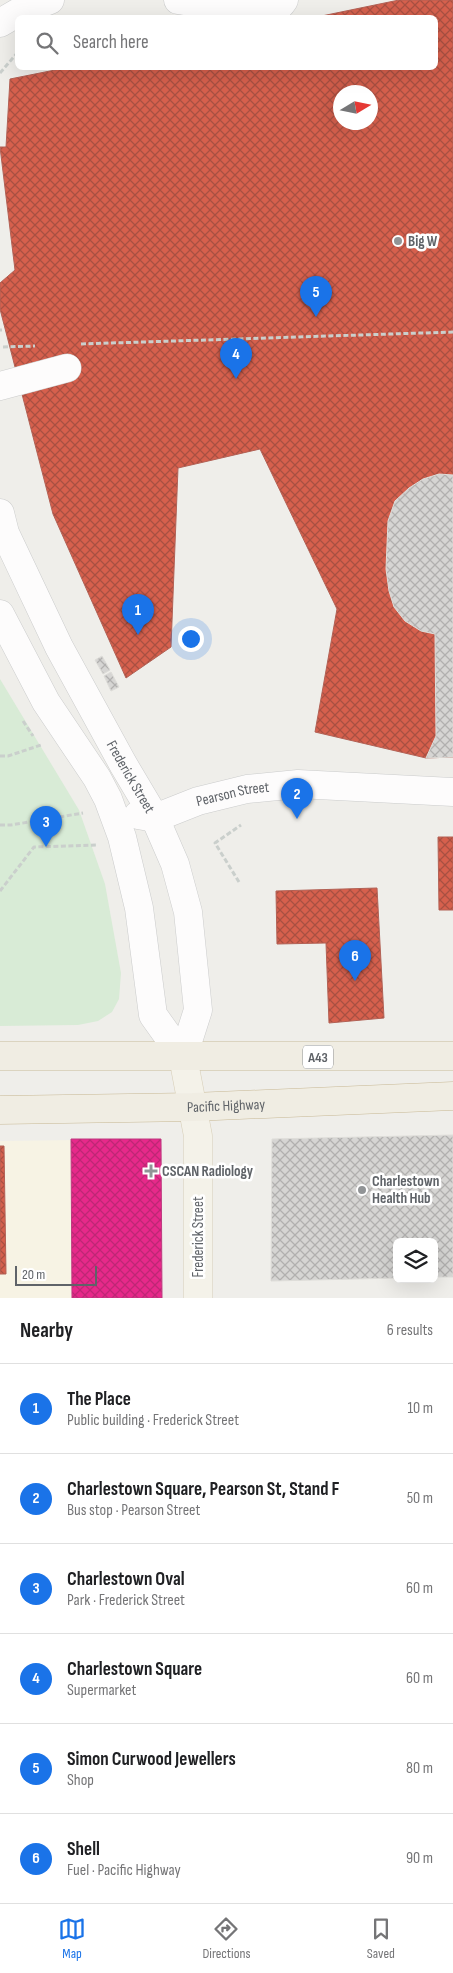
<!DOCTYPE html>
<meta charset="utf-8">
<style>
:root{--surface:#fff;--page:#f2f2f2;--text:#202124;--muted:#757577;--line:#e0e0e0;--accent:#1a73e8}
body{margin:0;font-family:"Sofia Sans Condensed",sans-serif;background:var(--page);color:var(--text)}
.controls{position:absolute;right:15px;bottom:15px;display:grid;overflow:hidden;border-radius:8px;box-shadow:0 5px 20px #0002}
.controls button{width:45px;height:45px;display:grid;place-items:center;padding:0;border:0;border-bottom:1px solid var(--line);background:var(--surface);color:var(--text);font:25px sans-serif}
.compass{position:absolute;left:333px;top:85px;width:45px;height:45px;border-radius:50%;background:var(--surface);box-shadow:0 5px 20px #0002;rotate:80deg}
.scale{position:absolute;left:15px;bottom:12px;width:82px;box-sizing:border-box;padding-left:5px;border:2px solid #5f6368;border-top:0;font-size:14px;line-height:18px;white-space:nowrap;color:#5f6368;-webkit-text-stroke:4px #fff;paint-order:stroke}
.you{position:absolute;left:190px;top:638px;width:18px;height:18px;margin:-12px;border:4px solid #fff;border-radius:50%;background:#1a73e8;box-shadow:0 0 0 8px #1a73e833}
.badge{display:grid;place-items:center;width:32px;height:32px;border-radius:50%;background:var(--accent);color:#fff;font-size:16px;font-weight:700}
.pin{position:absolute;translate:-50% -41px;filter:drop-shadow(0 1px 2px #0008)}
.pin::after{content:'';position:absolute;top:26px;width:18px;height:15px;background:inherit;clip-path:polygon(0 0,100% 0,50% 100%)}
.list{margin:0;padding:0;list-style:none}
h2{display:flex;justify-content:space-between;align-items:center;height:65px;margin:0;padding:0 20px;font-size:21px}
h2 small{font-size:16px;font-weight:400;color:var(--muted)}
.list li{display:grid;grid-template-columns:32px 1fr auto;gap:15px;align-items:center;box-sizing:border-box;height:90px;padding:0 20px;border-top:1px solid var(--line)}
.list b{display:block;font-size:19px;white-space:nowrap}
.list p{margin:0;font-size:16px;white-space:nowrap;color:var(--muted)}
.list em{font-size:16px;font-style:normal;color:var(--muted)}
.icon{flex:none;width:28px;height:28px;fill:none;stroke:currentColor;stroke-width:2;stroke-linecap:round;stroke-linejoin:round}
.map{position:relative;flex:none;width:453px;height:1298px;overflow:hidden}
.search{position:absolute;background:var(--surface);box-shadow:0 5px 20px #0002;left:15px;right:15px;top:15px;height:55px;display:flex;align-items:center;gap:12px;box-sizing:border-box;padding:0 18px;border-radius:8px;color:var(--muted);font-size:19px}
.sheet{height:605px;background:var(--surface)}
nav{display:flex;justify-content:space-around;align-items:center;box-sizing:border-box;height:70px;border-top:1px solid var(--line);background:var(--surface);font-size:14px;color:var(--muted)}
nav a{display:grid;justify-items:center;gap:2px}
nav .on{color:var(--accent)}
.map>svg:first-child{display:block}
.commercial{fill:#f7f3e4}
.park{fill:#d8ebd6}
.shops{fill:url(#shops-cross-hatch);stroke:#b26155;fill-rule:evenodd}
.health{fill:url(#health-cross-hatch);stroke:#be3a80}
.building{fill:url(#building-cross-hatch);stroke:#deddd9}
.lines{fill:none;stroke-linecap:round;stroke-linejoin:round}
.minor-casing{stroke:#cbcccc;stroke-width:29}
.major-casing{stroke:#d7ceb8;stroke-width:29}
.highway-casing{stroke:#c8b996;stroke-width:29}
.path{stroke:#cacfcc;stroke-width:3;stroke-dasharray:5 2.5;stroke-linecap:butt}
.minor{stroke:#fdfcfc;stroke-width:28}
.major{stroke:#f4f2e9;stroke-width:28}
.highway{stroke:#f0ede3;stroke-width:28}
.poi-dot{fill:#919496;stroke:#fff;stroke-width:2}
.labels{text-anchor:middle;stroke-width:5;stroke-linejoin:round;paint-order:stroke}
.shield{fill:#fff;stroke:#8f9295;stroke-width:1}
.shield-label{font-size:14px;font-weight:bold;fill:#5f6368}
.poi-label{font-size:15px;font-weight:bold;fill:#5f6368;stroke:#fff;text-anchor:start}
.street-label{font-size:15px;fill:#5f6368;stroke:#fff}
</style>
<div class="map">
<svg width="453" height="1298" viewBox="0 0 453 1298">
<defs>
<pattern id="shops-cross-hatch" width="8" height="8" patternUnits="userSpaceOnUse" patternTransform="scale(1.25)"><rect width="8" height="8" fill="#d6604d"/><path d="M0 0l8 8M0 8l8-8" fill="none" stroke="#a85042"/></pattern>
<pattern id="health-cross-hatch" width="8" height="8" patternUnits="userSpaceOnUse" patternTransform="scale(1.25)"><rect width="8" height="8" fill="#e7298a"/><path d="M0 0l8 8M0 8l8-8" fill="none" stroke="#be2775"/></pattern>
<pattern id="building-cross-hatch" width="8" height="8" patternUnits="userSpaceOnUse" patternTransform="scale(1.25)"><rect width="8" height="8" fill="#d6d5d3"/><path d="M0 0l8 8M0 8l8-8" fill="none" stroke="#b1b0af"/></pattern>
</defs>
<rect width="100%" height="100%" fill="#efeeea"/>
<polygon class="commercial" points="161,1139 162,1298 0,1298 0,1141"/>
<polygon class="park" points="0,679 79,810 105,884 121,973 119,999 112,1012 98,1021 78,1025 0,1026"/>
<g class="shops">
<path d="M 399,0 L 453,0 L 453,757 L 426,758 L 315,732 L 337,609 L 260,449 L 178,468 L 171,647 L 126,678 L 53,514 L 0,309 L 0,283 L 15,270 L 0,147 L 6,147 L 10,79 L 65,68 L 436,68 L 436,18 L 312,18 ZM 340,92 L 370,92 L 370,122 L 340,122 Z"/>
<polygon points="438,837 453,837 453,910 439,910"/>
<polygon points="377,888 384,1018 329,1023 326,943 277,944 276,891"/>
<polygon points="0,1146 4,1146 6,1274 0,1274"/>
</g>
<polygon class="health" points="71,1139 161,1139 162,1298 72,1298"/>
<g class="building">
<polygon points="439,474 453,475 453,757 426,758 436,736 435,634 421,631 405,621 394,607 389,591 386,569 388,521 395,501 409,488 423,479"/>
<polygon points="102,656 110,670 103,674 95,660"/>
<polygon points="111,672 119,687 111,691 104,676"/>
<polygon points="453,1135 453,1277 434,1277 434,1242 397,1242 397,1278 271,1281 272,1139"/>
</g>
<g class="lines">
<defs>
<g id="minor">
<polyline points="178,0 215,6 239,6"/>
<path d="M 234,0 C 247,18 272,19 284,0"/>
<polyline points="0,23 17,13 50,0"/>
<polyline points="0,386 67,368"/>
<path id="s1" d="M 0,513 L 5,533 L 59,647 L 123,764 L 155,818 L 175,864 L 188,912 L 198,1010 L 183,1057"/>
<polyline points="0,614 46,702 97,778 108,799 122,837 139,908 153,1015 183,1057"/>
<path id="s2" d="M 138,815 L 155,818 L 198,801 L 247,789 L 298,784 L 453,792"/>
</g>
<polyline id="major" points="183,1057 198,1136 198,1298"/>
<g id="highway">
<polyline points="0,1056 453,1056"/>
<path id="s3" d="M 0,1110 L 193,1107 L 453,1096"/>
</g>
</defs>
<use href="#minor" class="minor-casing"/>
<use href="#major" class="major-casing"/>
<use href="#highway" class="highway-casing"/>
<g class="path">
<polyline points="0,73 18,52"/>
<polyline points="0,330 2,330"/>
<polyline points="81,344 453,332"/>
<polyline points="3,347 35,346"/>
<polyline points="23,721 33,736"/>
<polyline points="0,756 8,756 41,745"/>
<polyline points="0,825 11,825 83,813"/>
<polyline points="239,882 215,843 241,825"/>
<polyline points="0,891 34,847 97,845"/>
</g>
<use href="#minor" class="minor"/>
<use href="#major" class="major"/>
<use href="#highway" class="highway"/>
</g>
<g class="poi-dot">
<circle cx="398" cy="241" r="5"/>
<path d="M148.5 1163.5h5v5h5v5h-5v5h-5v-5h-5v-5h5z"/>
<circle cx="362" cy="1190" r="5"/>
</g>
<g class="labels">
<rect class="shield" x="303" y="1045.5" width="30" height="23" rx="4"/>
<g class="shield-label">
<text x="318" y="1062">A43</text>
</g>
<g class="poi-label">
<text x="408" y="246">Big W</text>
<text x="162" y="1176">CSCAN Radiology</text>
<text x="372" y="1186">Charlestown<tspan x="372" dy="17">Health Hub</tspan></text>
</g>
<g class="street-label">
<text dy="5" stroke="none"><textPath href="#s1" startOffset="295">Frederick Street</textPath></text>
<text dy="5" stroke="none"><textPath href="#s2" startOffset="99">Pearson Street</textPath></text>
<text dy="5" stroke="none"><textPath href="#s3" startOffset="226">Pacific Highway</textPath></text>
<text transform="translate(198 1237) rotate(-90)" y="5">Frederick Street</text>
</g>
</g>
</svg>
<div class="controls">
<button><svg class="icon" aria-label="layers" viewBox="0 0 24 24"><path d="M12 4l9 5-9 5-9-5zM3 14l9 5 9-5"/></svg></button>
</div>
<svg class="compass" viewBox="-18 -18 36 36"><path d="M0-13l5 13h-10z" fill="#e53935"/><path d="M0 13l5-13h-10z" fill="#757577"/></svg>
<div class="scale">20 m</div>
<div class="you"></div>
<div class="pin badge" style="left:138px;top:635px">1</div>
<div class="pin badge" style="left:297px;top:819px">2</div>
<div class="pin badge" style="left:46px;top:847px">3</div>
<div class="pin badge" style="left:236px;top:379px">4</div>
<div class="pin badge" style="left:316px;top:317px">5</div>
<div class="pin badge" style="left:355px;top:981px">6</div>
<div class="search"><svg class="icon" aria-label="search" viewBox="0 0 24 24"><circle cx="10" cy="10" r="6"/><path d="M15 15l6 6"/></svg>Search here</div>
</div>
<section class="sheet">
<h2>Nearby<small>6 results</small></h2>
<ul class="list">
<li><span class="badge">1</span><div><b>The Place</b><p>Public building · Frederick Street</p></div><em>10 m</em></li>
<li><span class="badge">2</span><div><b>Charlestown Square, Pearson St, Stand F</b><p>Bus stop · Pearson Street</p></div><em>50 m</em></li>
<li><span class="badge">3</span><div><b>Charlestown Oval</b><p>Park · Frederick Street</p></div><em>60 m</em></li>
<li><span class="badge">4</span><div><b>Charlestown Square</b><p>Supermarket</p></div><em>60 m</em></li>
<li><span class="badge">5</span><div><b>Simon Curwood Jewellers</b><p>Shop</p></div><em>80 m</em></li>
<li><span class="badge">6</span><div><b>Shell</b><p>Fuel · Pacific Highway</p></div><em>90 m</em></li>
</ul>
</section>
<nav>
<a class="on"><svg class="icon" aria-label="map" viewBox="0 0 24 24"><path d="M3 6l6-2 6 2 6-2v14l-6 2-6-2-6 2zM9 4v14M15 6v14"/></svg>Map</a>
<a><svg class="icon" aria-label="directions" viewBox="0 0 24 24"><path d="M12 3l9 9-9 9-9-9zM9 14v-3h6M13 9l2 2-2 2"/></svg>Directions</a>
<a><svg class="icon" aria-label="saved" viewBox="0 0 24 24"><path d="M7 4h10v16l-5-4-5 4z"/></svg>Saved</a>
</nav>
